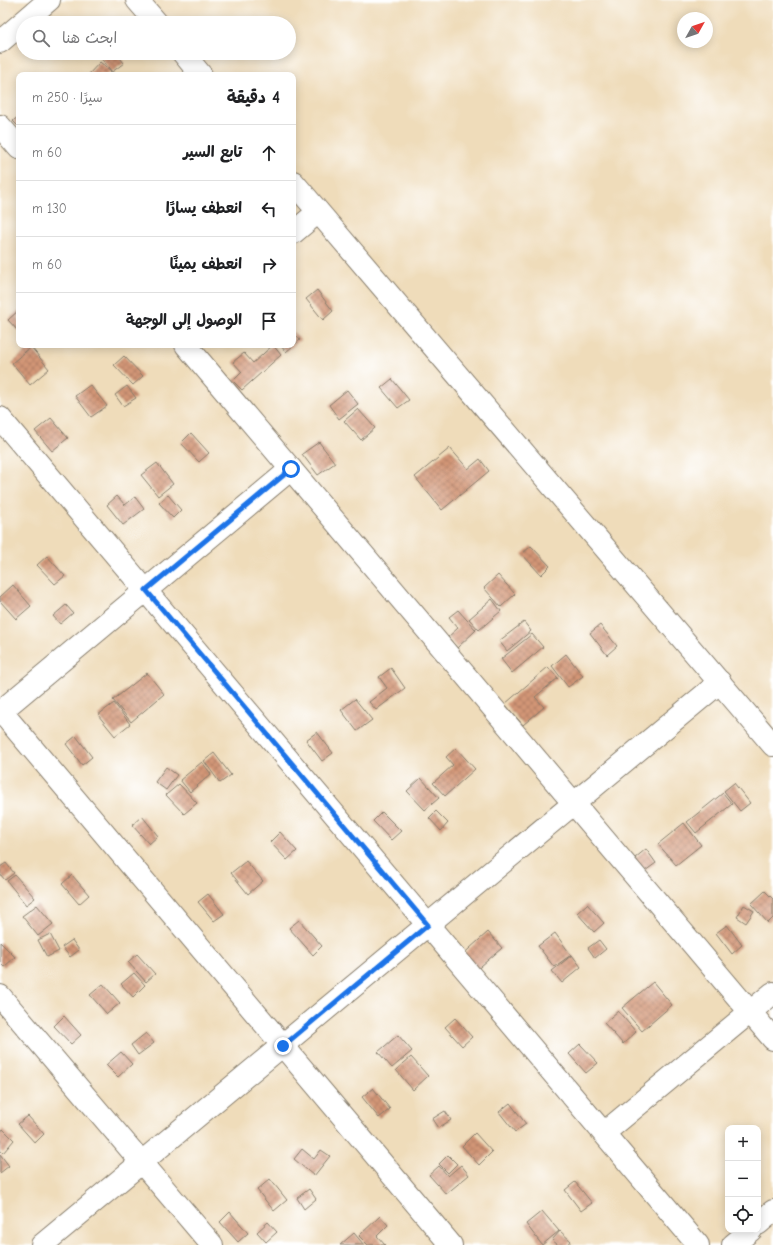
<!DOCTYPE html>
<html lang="ar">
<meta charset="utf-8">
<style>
:root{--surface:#fff;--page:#f2f2f2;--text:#202124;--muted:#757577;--line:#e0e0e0}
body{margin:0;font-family:"Comic Neue","Playpen Sans Arabic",sans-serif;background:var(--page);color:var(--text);direction:rtl}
.controls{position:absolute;right:12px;bottom:12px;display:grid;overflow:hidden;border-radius:8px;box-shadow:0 2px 10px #0003}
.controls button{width:36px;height:36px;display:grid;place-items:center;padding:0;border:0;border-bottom:1px solid var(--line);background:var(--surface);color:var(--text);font:20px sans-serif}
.compass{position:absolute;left:677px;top:12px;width:36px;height:36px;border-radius:50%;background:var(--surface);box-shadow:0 2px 10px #0003;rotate:50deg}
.stop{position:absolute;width:12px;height:12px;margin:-9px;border:3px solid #1a73e8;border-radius:50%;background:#fff}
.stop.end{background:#1a73e8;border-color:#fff;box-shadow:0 1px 4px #0008}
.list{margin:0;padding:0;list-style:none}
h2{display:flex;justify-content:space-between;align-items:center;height:52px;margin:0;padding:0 16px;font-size:17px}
h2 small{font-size:13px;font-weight:400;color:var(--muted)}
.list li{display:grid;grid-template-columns:26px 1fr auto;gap:12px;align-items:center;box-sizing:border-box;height:56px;padding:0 16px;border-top:1px solid var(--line)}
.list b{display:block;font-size:15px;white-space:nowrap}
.list em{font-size:13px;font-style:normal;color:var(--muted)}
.icon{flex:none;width:22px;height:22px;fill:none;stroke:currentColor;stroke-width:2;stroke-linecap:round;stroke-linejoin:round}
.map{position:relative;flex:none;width:773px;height:1245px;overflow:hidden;direction:ltr}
.search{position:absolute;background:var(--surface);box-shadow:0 2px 10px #0003;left:16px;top:16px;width:280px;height:44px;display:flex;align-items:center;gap:10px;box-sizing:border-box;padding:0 14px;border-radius:22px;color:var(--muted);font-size:15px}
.panel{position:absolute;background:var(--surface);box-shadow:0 2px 10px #0003;left:16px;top:72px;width:280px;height:276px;border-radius:8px;direction:rtl}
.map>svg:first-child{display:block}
.building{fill:url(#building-cross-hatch)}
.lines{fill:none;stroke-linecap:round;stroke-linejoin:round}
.street-casing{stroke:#867c6b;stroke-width:24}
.street{stroke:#fff;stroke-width:22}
.route{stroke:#1a73e8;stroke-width:5}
</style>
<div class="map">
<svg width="773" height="1245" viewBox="0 0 773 1245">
<defs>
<pattern id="building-cross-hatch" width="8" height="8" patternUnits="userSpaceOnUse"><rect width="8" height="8" fill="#d29576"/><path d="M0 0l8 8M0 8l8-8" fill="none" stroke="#aa7960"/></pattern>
</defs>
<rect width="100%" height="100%" fill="#fff"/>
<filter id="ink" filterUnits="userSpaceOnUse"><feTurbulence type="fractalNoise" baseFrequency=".025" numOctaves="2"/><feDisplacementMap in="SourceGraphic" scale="8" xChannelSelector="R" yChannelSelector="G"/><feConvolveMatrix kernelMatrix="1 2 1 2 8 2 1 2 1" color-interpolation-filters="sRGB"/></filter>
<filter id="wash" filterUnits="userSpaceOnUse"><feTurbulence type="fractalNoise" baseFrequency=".012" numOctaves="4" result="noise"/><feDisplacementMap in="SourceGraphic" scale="16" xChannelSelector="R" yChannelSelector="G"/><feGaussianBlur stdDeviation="0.9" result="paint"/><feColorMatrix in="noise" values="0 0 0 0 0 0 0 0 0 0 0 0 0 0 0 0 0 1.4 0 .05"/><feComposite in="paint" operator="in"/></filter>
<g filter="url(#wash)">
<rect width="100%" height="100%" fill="#efdcba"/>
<g id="blocks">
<g class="building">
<polygon points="97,53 116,53 124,63 112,72"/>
<polygon points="100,62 111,71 107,75 88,75"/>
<polygon points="19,116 19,127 13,121"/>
<polygon points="317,290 333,311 323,320 306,299"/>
<polygon points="19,310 19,332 8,320"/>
<polygon points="293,331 300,340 286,352 280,345 293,345"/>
<polygon points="273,345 281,355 242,390 233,381 242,372 233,362 244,353 253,363"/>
<polygon points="31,347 49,369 30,385 12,363"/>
<polygon points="124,356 143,376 133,385 114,365"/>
<polygon points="392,379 409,400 398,408 381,388"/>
<polygon points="90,385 107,406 91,417 75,396"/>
<polygon points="127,386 136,398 123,406 115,395"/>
<polygon points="347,390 358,404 339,419 329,405"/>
<polygon points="358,409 375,428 361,440 344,421"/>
<polygon points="51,418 68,438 52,451 35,431"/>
<polygon points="191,433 209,453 199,462 181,443"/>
<polygon points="319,442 335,463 318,475 302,454"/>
<polygon points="450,448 468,469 480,459 489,471 442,510 415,477"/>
<polygon points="157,463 173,484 158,496 141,475"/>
<polygon points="168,495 181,510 173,518 159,503"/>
<polygon points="117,496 125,505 135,497 144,509 123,525 107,505"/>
<polygon points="531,546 550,566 541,575 522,554"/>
<polygon points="47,556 65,576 55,584 37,565"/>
<polygon points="498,575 515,594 501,607 484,588"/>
<polygon points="13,585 31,606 16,619 0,601 0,597"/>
<polygon points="492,599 501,611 479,630 469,619"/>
<polygon points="66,605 73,613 60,624 53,616"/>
<polygon points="458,610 476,630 457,648 448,637 458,628 449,617"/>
<polygon points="524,622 531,631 507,651 499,641"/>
<polygon points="600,625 617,646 607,655 590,633"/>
<polygon points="532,634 543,647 512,673 501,659"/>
<polygon points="566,654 583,676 568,687 552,666"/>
<polygon points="548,667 558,678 535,697 544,707 523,725 505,704"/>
<polygon points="391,668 405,688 376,710 369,702 387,688 379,677"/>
<polygon points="147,673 164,694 131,722 113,700"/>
<polygon points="355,699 372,720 357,731 341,710"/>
<polygon points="114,703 130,724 115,736 98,715"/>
<polygon points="317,732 333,753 322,761 306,740"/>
<polygon points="76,736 92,757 82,765 66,744"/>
<polygon points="456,748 475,769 445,796 433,783 453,765 446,757"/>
<polygon points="214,753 231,775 220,783 204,761"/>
<polygon points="202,762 211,774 190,792 180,780"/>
<polygon points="166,767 177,775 166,790 155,782"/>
<polygon points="421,778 439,798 425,810 407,791"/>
<polygon points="734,783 750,803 740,811 724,791"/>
<polygon points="179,784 197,803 184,814 166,795"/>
<polygon points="723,793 732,804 696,833 687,822"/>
<polygon points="436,811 448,823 441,831 429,818"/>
<polygon points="382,812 401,831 391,840 373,821"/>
<polygon points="142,816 158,836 149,844 132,825"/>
<polygon points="684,823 701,845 676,865 658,844"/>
<polygon points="280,832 297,851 287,860 270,842"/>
<polygon points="646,849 656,863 645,871 635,858"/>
<polygon points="246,861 263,881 248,894 231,873"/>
<polygon points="6,863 14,873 5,880 0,874 0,867"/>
<polygon points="15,875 35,898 26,905 7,881"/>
<polygon points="72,875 89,895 79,904 62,884"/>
<polygon points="765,891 773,899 773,918 768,923 751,904"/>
<polygon points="208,894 224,914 214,921 198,902"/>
<polygon points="587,904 604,923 594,932 577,913"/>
<polygon points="37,905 53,924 38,936 22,916"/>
<polygon points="744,905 754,911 746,923 737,917"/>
<polygon points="299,920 322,946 313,955 289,928"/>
<polygon points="727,925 742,945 732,954 716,933"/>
<polygon points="488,932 502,948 474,972 460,957"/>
<polygon points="555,933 571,955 554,967 538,946"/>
<polygon points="50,934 59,951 47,957 38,940"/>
<polygon points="72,940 79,950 70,957 62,947"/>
<polygon points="599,940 606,949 595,958 588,948"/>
<polygon points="0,942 15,957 4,967 0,963"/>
<polygon points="137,954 155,974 146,982 128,962"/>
<polygon points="572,955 581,967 562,983 552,971"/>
<polygon points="134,973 145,985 133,997 121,984"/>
<polygon points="653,982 672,1005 642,1031 622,1008"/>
<polygon points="103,984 120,1003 107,1014 90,995"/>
<polygon points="618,1011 636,1032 623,1044 604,1023"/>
<polygon points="64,1016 81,1035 71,1044 54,1026"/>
<polygon points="455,1018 472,1037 462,1046 445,1027"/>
<polygon points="146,1033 154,1043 138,1055 131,1045"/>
<polygon points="398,1035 412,1051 392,1068 378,1052"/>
<polygon points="580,1044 598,1063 586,1073 569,1054"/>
<polygon points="121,1052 132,1064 118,1077 106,1065"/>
<polygon points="411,1057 428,1076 413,1090 396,1070"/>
<polygon points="373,1088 390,1109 379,1118 362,1097"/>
<polygon points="510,1103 526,1124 515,1132 499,1112"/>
<polygon points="445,1111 451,1120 438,1128 432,1119"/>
<polygon points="28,1116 44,1134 35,1143 18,1124"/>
<polygon points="3,1129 14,1140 3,1153 0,1150 0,1133"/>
<polygon points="475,1133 492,1152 479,1165 462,1146"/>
<polygon points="302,1149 314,1159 321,1150 330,1156 314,1176 294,1159"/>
<polygon points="0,1154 9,1166 0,1173"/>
<polygon points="448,1155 457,1164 448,1173 439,1164"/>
<polygon points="461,1165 469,1175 446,1194 429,1175 439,1166 448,1176"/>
<polygon points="270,1179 287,1200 274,1211 257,1190"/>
<polygon points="575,1182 592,1203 581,1211 565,1190"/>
<polygon points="309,1189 316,1199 304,1209 297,1198"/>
<polygon points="542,1211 559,1231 542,1245 526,1224"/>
<polygon points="230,1212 248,1233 238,1242 220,1222"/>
<polygon points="380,1216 388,1225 377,1236 385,1245 368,1245 359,1236"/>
<polygon points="268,1222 277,1232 266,1242 257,1232"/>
<polygon points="560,1231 571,1241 568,1245 558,1245 552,1240"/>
<polygon points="354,1233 364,1245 340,1245"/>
</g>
</g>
</g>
<g filter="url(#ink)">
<use href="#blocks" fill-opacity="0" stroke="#867c6b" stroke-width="1"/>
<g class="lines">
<defs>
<g id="street">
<polyline points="137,0 157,23"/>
<polyline points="0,42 49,0"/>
<polyline points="183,53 201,75"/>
<polyline points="0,126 19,148"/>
<polyline points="293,182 773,745"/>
<polyline points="293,233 318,212"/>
<polyline points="186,345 773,1039"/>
<polyline points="0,418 698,1245"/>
<polyline points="0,710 451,1245"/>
<polyline points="0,712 291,469"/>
<polyline points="0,996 212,1245"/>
<polyline points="604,1133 773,993"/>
<polyline points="758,1224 773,1211"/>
<polyline points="42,1245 720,682"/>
<polyline points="733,1245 751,1230"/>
</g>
</defs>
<use href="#street" class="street-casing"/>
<use href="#street" class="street"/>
</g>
</g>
<g class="lines" filter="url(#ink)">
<polyline class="route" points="283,1046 428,925 146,590 291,469"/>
</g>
</svg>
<div class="controls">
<button>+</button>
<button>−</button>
<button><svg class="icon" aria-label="locate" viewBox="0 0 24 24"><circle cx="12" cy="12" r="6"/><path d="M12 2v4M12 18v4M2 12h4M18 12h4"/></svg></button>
</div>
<svg class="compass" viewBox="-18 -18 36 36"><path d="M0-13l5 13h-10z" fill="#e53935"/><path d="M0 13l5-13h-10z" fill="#757577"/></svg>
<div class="stop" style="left:291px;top:469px"></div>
<div class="stop end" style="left:283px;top:1046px"></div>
<div class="search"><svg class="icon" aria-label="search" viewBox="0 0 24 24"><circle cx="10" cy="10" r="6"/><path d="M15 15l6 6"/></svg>ابحث هنا</div>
<section class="panel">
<h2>4 دقيقة<small>سيرًا · 250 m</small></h2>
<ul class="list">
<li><svg class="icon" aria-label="ahead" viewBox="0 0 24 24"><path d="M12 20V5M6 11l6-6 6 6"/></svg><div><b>تابع السير</b></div><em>60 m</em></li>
<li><svg class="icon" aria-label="left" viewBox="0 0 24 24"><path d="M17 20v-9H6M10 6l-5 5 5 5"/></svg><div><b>انعطف يسارًا</b></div><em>130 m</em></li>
<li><svg class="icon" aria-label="right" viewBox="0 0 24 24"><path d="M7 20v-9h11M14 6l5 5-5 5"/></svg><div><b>انعطف يمينًا</b></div><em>60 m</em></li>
<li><svg class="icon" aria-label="arrive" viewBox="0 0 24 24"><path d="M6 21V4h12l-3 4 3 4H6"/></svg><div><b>الوصول إلى الوجهة</b></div></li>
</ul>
</section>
</div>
